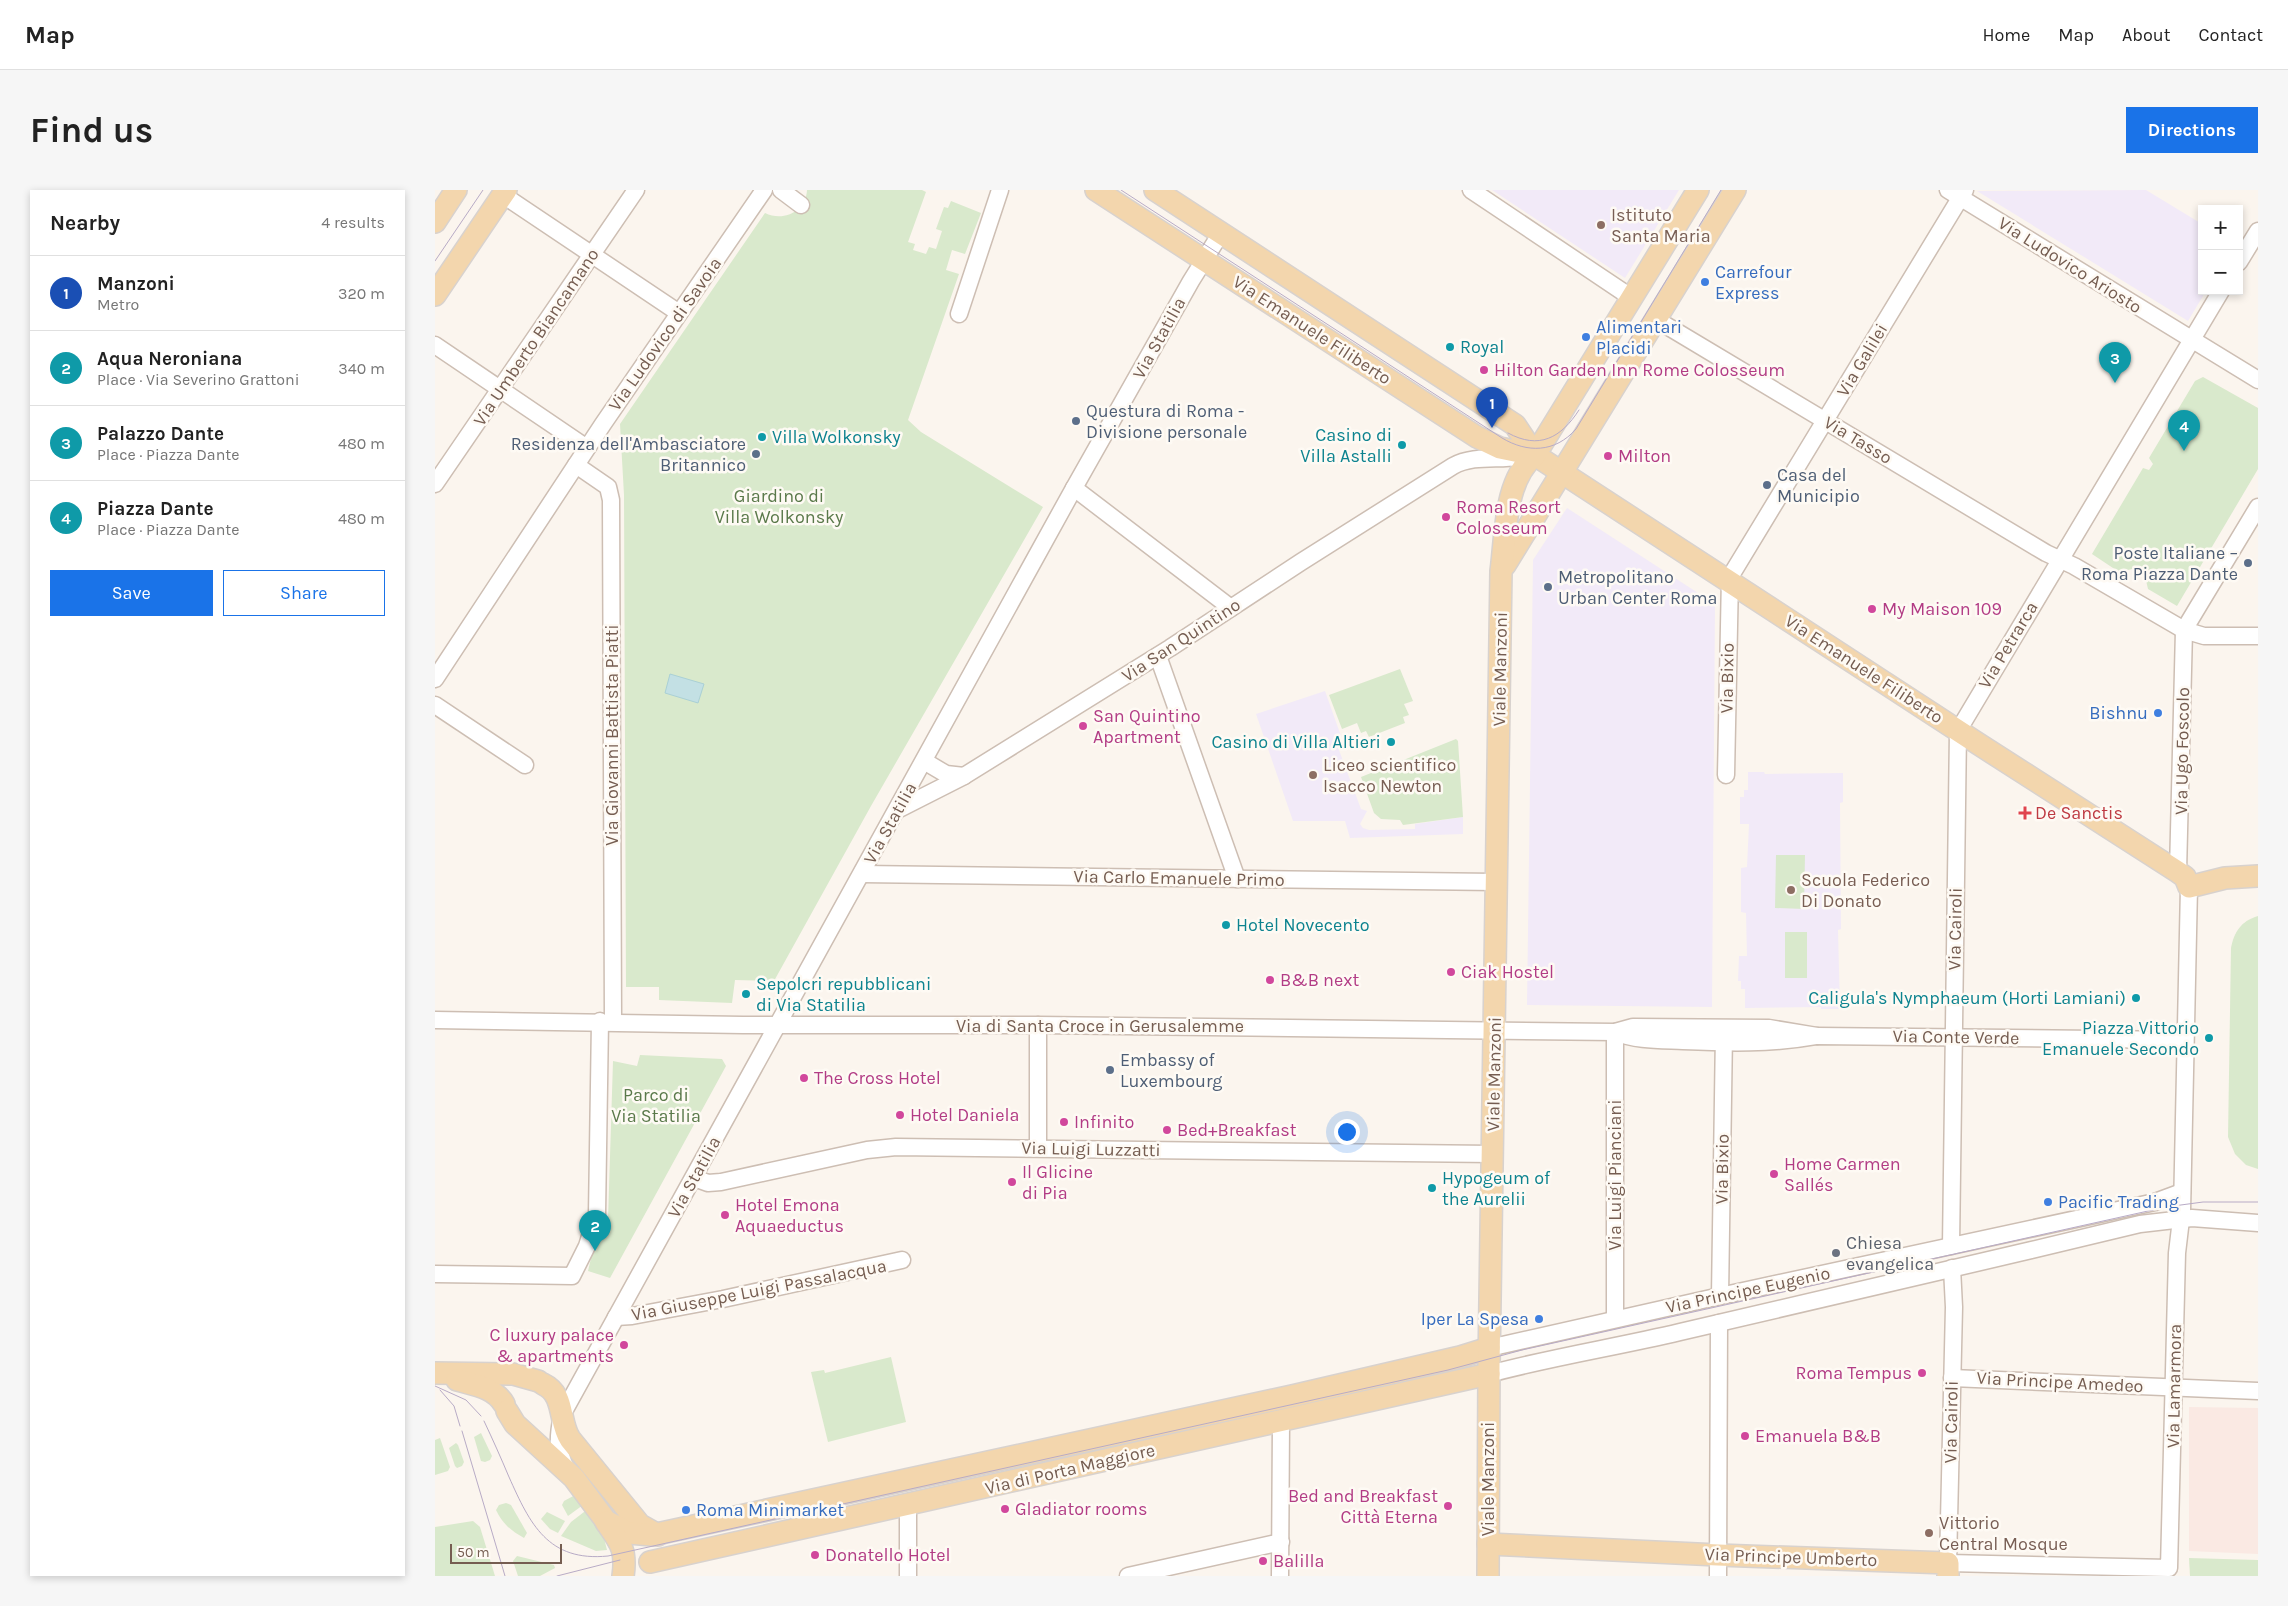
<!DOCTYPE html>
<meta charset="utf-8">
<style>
:root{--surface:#fff;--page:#f6f6f6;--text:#222;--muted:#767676;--line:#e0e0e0;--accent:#1a73e8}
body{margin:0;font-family:Karla,sans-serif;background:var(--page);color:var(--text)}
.controls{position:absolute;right:15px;top:15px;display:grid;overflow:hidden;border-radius:0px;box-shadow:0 2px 8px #0003}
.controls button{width:45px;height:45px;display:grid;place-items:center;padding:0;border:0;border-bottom:1px solid var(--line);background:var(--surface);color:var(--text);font:25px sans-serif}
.scale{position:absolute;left:15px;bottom:12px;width:112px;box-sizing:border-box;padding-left:5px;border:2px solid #755d51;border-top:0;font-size:14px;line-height:18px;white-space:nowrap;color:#755d51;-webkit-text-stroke:4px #fefaf4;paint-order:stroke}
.you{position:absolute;left:911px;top:941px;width:18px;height:18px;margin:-12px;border:4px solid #fff;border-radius:50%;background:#1a73e8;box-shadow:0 0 0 8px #1a73e833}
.badge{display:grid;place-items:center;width:32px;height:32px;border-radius:50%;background:var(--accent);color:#fff;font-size:16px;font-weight:700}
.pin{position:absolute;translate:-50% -41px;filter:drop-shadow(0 1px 2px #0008)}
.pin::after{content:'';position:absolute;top:26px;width:18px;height:15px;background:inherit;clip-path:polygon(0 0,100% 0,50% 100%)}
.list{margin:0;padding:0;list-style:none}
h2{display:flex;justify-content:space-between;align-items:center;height:65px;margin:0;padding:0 20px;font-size:21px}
h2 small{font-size:16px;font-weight:400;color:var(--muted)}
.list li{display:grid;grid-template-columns:32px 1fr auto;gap:15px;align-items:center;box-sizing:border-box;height:75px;padding:0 20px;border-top:1px solid var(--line)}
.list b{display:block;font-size:19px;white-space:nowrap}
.list p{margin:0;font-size:16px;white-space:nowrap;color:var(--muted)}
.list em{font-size:16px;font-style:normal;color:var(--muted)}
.actions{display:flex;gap:10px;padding:15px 20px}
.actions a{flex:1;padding:11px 0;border:1px solid var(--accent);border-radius:0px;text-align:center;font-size:18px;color:var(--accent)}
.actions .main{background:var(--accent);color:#fff}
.map{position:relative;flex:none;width:1823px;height:1386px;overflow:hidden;border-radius:0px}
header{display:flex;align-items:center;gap:30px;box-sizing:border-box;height:70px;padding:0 25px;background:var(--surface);border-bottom:1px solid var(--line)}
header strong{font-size:24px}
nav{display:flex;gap:28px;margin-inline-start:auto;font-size:18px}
.intro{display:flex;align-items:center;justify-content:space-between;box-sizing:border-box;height:120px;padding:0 30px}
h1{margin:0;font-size:35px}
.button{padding:12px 22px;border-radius:0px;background:var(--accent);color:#fff;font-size:18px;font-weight:700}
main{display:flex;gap:30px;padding:0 30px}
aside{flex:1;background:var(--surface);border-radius:0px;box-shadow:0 2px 8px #0003}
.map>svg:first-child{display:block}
.commercial{fill:#fae9e3}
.education{fill:#f2eaf8}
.green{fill:#d9e9cc}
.water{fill:#c3e0e4;stroke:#aad0d5}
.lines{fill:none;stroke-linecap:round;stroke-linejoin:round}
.minor-casing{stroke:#cdbeb3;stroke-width:19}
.major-casing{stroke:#d8d2ce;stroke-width:24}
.minor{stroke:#fff;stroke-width:16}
.major{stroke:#f3d6ad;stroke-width:21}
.tram{stroke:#b8abc6;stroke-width:1}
.education-dot{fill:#8d6e63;stroke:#fefaf4;stroke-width:2}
.shop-dot{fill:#3f7fe0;stroke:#fefaf4;stroke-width:2}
.culture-dot{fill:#0f9aa8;stroke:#fefaf4;stroke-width:2}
.hotel-dot{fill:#d1479c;stroke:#fefaf4;stroke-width:2}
.service-dot{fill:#5c6f8a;stroke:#fefaf4;stroke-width:2}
.health-dot{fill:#e0444e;stroke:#fefaf4;stroke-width:2}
.worship-dot{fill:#6b7280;stroke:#fefaf4;stroke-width:2}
.labels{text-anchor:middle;stroke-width:5;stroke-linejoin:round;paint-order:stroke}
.education-label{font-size:18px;fill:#785e54;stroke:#fefaf4;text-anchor:start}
.street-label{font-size:18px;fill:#755d51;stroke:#fefaf4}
.shop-label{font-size:18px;fill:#366cbe;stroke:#fefaf4;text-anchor:start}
.culture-label{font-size:18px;fill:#0d838f;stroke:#fefaf4;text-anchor:start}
.hotel-label{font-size:18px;fill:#b23c85;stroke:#fefaf4;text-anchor:start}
.service-label{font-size:18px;fill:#4e5e75;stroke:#fefaf4;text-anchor:start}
.park-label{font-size:18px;fill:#5a794a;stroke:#fefaf4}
.health-label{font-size:18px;fill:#be3a42;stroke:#fefaf4;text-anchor:start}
.worship-label{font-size:18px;fill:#5b616d;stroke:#fefaf4;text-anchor:start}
</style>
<header>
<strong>Map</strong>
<nav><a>Home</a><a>Map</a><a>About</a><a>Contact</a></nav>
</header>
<div class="intro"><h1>Find us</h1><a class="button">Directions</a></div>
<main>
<aside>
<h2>Nearby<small>4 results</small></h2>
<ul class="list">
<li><span class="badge" style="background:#1a4fb4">1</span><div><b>Manzoni</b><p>Metro</p></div><em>320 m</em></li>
<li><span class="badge" style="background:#0f9aa8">2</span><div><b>Aqua Neroniana</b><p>Place · Via Severino Grattoni</p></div><em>340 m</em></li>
<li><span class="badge" style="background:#0f9aa8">3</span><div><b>Palazzo Dante</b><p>Place · Piazza Dante</p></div><em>480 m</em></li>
<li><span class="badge" style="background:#0f9aa8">4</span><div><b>Piazza Dante</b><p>Place · Piazza Dante</p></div><em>480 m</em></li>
</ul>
<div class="actions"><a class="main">Save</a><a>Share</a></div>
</aside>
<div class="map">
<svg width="1823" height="1386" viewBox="0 0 1823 1386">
<rect width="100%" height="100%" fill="#fbf5ee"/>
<polygon class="commercial" points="1754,1217 1823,1218 1823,1364 1754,1361"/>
<g class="education">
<polygon points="1057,0 1244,0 1190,88"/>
<polygon points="1711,0 1767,34 1767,101 1771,101 1753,131 1542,1"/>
<polygon points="1132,318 1280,414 1277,817 1092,815 1098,370"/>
<polygon points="890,501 906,546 901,552 926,619 932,621 925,634 928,638 934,640 980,639 980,634 1028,627 1028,644 915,648 910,631 858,631 821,524"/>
<polygon points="1313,582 1329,582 1330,584 1408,583 1408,612 1405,613 1406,739 1403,740 1405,819 1386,819 1386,817 1310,818 1310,799 1306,799 1306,791 1303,791 1304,766 1312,766 1311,723 1306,722 1306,678 1312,677 1314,634 1305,634 1305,607 1309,607 1309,600 1313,600"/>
</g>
<g class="green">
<path d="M 372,0 L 487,0 L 491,2 L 473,52 L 480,54 L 478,60 L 491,64 L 494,57 L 501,59 L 507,41 L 501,39 L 509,17 L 513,18 L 516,11 L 546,23 L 530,64 L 517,60 L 511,80 L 524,84 L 473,230 L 486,242 L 608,317 L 436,616 L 339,791 L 300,790 L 297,813 L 224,810 L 224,797 L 191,797 L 189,305 L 185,234 L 330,23 C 348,32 371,22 372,0 Z"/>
<polygon points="1768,187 1823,218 1823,279 1742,416 1713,399 1710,386 1697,379 1684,382 1657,364 1708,278 1714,280 1718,274 1714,268 1760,191"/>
<polygon points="965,479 978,511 969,514 974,525 968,527 970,533 934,547 931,541 926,543 922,533 907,539 894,505"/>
<polygon points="1021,549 1023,551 1028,627 968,635 965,630 946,629 939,623 926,587"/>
<polygon points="1341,665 1370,665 1369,719 1340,718"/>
<path d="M 1823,726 L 1823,979 L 1811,975 L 1800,964 L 1793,947 L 1796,758 C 1799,742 1806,731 1823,726 Z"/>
<rect x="1350" y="742" width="22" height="46"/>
<polygon points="205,865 287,869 291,876 175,1088 153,1081 161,1047 173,1030 178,871 202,876"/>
<polygon points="456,1167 471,1232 393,1252 376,1182 389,1180 390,1183"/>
<polygon points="46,1243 57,1266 55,1270 50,1272 46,1271 39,1247"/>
<polygon points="5,1248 15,1277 13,1281 0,1285 0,1250"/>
<polygon points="21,1253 23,1255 29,1272 27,1276 22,1278 20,1276 14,1258"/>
<polygon points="142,1304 148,1315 133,1326 127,1315 129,1311"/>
<path d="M 71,1313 L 76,1315 L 92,1343 L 89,1348 C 76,1341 67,1333 61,1320 L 64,1315 Z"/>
<polygon points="112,1322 130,1331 123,1343 115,1339 106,1329"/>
<polygon points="149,1322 153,1322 169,1348 172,1360 161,1361 126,1346 136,1332"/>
<polygon points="38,1331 45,1337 60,1386 0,1386 0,1337"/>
<polygon points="82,1366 119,1375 120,1378 105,1386 83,1386 78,1371"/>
<polygon points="1754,1368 1823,1370 1823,1386 1755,1386"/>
</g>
<polygon class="water" points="235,484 269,494 263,513 230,503"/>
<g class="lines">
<defs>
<g id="minor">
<polyline points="346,0 366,15"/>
<polyline points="1036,0 1197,108"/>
<polyline points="1513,0 1823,190"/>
<polyline points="68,5 244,123"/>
<polyline points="1804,72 1823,41"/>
<polyline points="524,124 565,0"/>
<polyline points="1222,130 1611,363 1639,376 1749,440 1769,446 1823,446"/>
<polyline points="0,155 152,258"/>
<polyline points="141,275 173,297 176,310 178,832"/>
<polyline points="0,294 201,0"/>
<polyline points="639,298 796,418"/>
<polyline points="723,466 802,689"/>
<polyline points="0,489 168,234 329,0"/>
<polyline points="0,515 90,575"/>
<polyline points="489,571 511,584 529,586"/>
<polyline points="1291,585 1295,387 1530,0"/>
<path d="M 462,620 L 529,586 L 735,458 L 866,372 L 1018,276 C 1038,265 1061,270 1083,267"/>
<polyline points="1743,682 1749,440 1823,317"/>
<polyline points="427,684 1061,692"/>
<polyline points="0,830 308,835 603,835 1180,842 1198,837 1334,838 1382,846"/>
<path d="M 1180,842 C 1202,851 1224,850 1248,851 C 1293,853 1338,854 1382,846 L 1749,850"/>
<polyline points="1180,842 1180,1129"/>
<polyline points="603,958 603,835"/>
<polyline points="259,988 273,993 286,992 432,960 461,957 1058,964"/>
<polyline points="1516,1056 1523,541 1786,101"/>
<polyline points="1517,1078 1519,1117 1513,1373 1734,1378 1742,1063 1747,1021 1754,697"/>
<polyline points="0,1084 137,1086 152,1056 162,1024 165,831"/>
<polyline points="1285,1106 1289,842"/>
<polyline points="181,1127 197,1126 288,1109 467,1070"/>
<polyline points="1054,1158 1285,1106 1720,1012 1747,1002"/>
<path d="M 1054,1184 C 1117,1167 1182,1157 1245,1142 C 1399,1107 1552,1071 1705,1034 L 1757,1028 L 1823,1033"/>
<polyline points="1517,1188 1823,1201"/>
<path d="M 132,1280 C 121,1261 123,1245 127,1225 L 639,298 L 756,91 L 786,43"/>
<polyline points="473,1315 473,1386"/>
<polyline points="693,1386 846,1352"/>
<polyline points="845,1386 846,1232"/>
<polyline points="1283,1386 1284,1133"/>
</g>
<g id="major">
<polyline points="661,0 1042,247 1065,258 1100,265 1542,553 1743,682 1750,687 1754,697 1790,688 1823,686"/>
<polyline points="720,0 1080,235 1100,265"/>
<polyline points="0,32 21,0"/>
<polyline points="0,105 71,0"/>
<polyline points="1070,375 1300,0"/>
<polyline points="0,1183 78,1184 103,1191"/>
<path d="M 22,1190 C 39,1195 59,1197 69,1214"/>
<path d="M 108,1194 C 131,1205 123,1231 135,1249 L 205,1335 L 223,1345"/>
<polyline points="72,1221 80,1234 139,1288 171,1331 194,1343 217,1345 857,1206 1025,1167 1054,1158"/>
<path d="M 171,1332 C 185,1352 192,1360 188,1386"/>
<polyline points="1053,1354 1283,1365 1513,1373 1513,1386"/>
<polyline points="215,1372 1054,1184"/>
<path d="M 1053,1386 L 1054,1176 L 1066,381 C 1071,344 1069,290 1100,265 L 1263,0"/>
</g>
</defs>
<use href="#minor" class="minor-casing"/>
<use href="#major" class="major-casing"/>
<use href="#minor" class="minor"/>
<use href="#major" class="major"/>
<g class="tram">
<path d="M 686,0 L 1067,248 C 1092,263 1120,263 1141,239 L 1286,0"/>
<polyline points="0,71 48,0"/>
<path d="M 1073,243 C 1104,260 1126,248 1144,220"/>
<polyline points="0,1196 31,1210 46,1226"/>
<polyline points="5,1200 19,1216 25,1236"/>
<path d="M 49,1231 C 58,1250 66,1268 74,1287 C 95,1334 113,1372 173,1366 L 1013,1180 L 1087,1160 L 1731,1017 L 1768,1012 L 1823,1012"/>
<polyline points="27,1241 70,1386"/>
<polyline points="122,1386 185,1370"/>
</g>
</g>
<g class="education-dot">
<circle cx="1166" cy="35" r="5"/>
<circle cx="878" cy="585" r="5"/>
<circle cx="1356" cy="700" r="5"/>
<circle cx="1494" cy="1343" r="5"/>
</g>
<g class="shop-dot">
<circle cx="1270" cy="92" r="5"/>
<circle cx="1151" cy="147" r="5"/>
<circle cx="1723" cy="523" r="5"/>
<circle cx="1613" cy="1012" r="5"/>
<circle cx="1104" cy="1129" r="5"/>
<circle cx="251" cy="1320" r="5"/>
</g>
<g class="culture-dot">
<circle cx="1015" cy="157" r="5"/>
<circle cx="327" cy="247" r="5"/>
<circle cx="967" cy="255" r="5"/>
<circle cx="956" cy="552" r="5"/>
<circle cx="791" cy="735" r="5"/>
<circle cx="311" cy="804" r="5"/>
<circle cx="1701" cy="808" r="5"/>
<circle cx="1774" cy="848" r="5"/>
<circle cx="997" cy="998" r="5"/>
</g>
<g class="hotel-dot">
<circle cx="1049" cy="180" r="5"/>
<circle cx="1173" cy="266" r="5"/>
<circle cx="1011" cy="327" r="5"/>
<circle cx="1437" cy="419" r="5"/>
<circle cx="648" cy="536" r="5"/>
<circle cx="1016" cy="782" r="5"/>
<circle cx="835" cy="790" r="5"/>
<circle cx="369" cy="888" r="5"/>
<circle cx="465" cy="925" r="5"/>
<circle cx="629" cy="932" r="5"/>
<circle cx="732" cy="940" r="5"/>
<circle cx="1339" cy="984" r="5"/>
<circle cx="577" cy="992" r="5"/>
<circle cx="290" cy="1025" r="5"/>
<circle cx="189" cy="1155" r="5"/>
<circle cx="1487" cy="1183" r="5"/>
<circle cx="1310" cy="1246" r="5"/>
<circle cx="1013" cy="1316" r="5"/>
<circle cx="570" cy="1319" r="5"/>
<circle cx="380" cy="1365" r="5"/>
<circle cx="828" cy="1371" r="5"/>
</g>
<g class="service-dot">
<circle cx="641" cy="231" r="5"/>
<circle cx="321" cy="264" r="5"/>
<circle cx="1332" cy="295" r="5"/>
<circle cx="1813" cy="373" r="5"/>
<circle cx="1113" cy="397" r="5"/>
<circle cx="675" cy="880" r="5"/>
</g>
<path class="health-dot" d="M1587.5 615.5h5v5h5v5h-5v5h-5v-5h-5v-5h5z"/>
<circle class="worship-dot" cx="1401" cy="1063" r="5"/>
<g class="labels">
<g class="education-label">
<text x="1176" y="31">Istituto<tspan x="1176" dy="21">Santa Maria</tspan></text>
<text x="888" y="581">Liceo scientifico<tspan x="888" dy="21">Isacco Newton</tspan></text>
<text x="1366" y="696">Scuola Federico<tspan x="1366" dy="21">Di Donato</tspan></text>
<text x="1504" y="1339">Vittorio<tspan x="1504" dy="21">Central Mosque</tspan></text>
</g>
<g class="street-label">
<text transform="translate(1635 75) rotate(32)" y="6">Via Ludovico Ariosto</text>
<text transform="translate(877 140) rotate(33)" y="6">Via Emanuele Filiberto</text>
<text transform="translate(230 144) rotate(-55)" y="6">Via Ludovico di Savoia</text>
<text transform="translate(101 147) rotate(-56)" y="6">Via Umberto Biancamano</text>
<text transform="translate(724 148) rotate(-61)" y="6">Via Statilia</text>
<text transform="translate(1427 170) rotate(-59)" y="6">Via Galilei</text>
<text transform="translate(1423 250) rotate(31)" y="6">Via Tasso</text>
<text transform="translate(746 450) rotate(-33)" y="6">Via San Quintino</text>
<text transform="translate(1573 455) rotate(-59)" y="6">Via Petrarca</text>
<text transform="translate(1065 479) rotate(-89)" y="6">Viale Manzoni</text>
<text transform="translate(1429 479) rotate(33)" y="6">Via Emanuele Filiberto</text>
<text transform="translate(1292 488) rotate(-89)" y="6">Via Bixio</text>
<text transform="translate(177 545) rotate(-90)" y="6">Via Giovanni Battista Piatti</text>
<text transform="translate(1747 561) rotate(-89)" y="6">Via Ugo Foscolo</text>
<text transform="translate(455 633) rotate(-61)" y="6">Via Statilia</text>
<text transform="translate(744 688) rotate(1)" y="6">Via Carlo Emanuele Primo</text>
<text transform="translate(1520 739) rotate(-89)" y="6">Via Cairoli</text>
<text x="665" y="842">Via di Santa Croce in Gerusalemme</text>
<text transform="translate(1521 847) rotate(1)" y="6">Via Conte Verde</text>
<text transform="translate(1059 884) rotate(-89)" y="6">Viale Manzoni</text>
<text transform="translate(656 959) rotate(1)" y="6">Via Luigi Luzzatti</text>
<text transform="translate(1287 979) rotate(-89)" y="6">Via Bixio</text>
<text transform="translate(1180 985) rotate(-90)" y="6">Via Luigi Pianciani</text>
<text transform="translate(259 987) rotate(-61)" y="6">Via Statilia</text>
<text transform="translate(324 1100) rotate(-11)" y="6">Via Giuseppe Luigi Passalacqua</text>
<text transform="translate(1313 1100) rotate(-12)" y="6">Via Principe Eugenio</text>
<text transform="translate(1625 1192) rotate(3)" y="6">Via Principe Amedeo</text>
<text transform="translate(1739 1196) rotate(-89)" y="6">Via Lamarmora</text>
<text transform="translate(1516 1232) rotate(-89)" y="6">Via Cairoli</text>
<text transform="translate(635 1279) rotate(-13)" y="6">Via di Porta Maggiore</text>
<text transform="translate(1053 1289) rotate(-90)" y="6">Viale Manzoni</text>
<text transform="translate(1356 1367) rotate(2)" y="6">Via Principe Umberto</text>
</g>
<g class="shop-label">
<text x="1280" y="88">Carrefour<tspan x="1280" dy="21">Express</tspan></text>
<text x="1161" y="143">Alimentari<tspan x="1161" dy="21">Placidi</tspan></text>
<text x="1713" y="529" text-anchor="end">Bishnu</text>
<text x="1623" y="1018">Pacific Trading</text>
<text x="1094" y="1135" text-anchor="end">Iper La Spesa</text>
<text x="261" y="1326">Roma Minimarket</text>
</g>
<g class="culture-label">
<text x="1025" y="163">Royal</text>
<text x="957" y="251" text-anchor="end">Casino di<tspan x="957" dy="21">Villa Astalli</tspan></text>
<text x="337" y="253">Villa Wolkonsky</text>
<text x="946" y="558" text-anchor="end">Casino di Villa Altieri</text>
<text x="801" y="741">Hotel Novecento</text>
<text x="321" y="800">Sepolcri repubblicani<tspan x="321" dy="21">di Via Statilia</tspan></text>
<text x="1691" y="814" text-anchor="end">Caligula's Nymphaeum (Horti Lamiani)</text>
<text x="1764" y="844" text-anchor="end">Piazza Vittorio<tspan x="1764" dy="21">Emanuele Secondo</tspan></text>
<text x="1007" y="994">Hypogeum of<tspan x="1007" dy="21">the Aurelii</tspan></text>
</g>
<g class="hotel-label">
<text x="1059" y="186">Hilton Garden Inn Rome Colosseum</text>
<text x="1183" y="272">Milton</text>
<text x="1021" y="323">Roma Resort<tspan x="1021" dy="21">Colosseum</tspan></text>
<text x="1447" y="425">My Maison 109</text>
<text x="658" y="532">San Quintino<tspan x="658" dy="21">Apartment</tspan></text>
<text x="1026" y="788">Ciak Hostel</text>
<text x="845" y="796">B&amp;B next</text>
<text x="379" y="894">The Cross Hotel</text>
<text x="475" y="931">Hotel Daniela</text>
<text x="639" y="938">Infinito</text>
<text x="742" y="946">Bed+Breakfast</text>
<text x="1349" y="980">Home Carmen<tspan x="1349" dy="21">Sallés</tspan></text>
<text x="587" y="988">Il Glicine<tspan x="587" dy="21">di Pia</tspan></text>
<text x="300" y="1021">Hotel Emona<tspan x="300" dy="21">Aquaeductus</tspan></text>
<text x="179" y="1151" text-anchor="end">C luxury palace<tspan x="179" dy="21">&amp; apartments</tspan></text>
<text x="1477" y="1189" text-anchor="end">Roma Tempus</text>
<text x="1320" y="1252">Emanuela B&amp;B</text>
<text x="1003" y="1312" text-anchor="end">Bed and Breakfast<tspan x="1003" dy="21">Città Eterna</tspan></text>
<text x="580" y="1325">Gladiator rooms</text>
<text x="390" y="1371">Donatello Hotel</text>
<text x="838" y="1377">Balilla</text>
</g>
<g class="service-label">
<text x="651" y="227">Questura di Roma -<tspan x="651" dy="21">Divisione personale</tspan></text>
<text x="311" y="260" text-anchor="end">Residenza dell'Ambasciatore<tspan x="311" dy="21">Britannico</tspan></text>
<text x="1342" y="291">Casa del<tspan x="1342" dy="21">Municipio</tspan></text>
<text x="1803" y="369" text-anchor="end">Poste Italiane –<tspan x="1803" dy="21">Roma Piazza Dante</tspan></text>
<text x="1123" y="393">Metropolitano<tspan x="1123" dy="21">Urban Center Roma</tspan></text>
<text x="685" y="876">Embassy of<tspan x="685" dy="21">Luxembourg</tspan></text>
</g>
<g class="park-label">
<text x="344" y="312">Giardino di<tspan x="344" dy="21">Villa Wolkonsky</tspan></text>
<text x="221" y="911">Parco di<tspan x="221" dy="21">Via Statilia</tspan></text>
</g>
<g class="health-label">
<text x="1600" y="629">De Sanctis</text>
</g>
<g class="worship-label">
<text x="1411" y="1059">Chiesa<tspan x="1411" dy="21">evangelica</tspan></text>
</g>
</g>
</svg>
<div class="controls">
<button>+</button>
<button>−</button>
</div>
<div class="scale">50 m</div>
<div class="you"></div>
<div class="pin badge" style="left:1057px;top:238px;background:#1a4fb4">1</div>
<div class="pin badge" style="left:160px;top:1061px;background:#0f9aa8">2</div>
<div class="pin badge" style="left:1680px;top:193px;background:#0f9aa8">3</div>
<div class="pin badge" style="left:1749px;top:261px;background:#0f9aa8">4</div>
</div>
</main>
